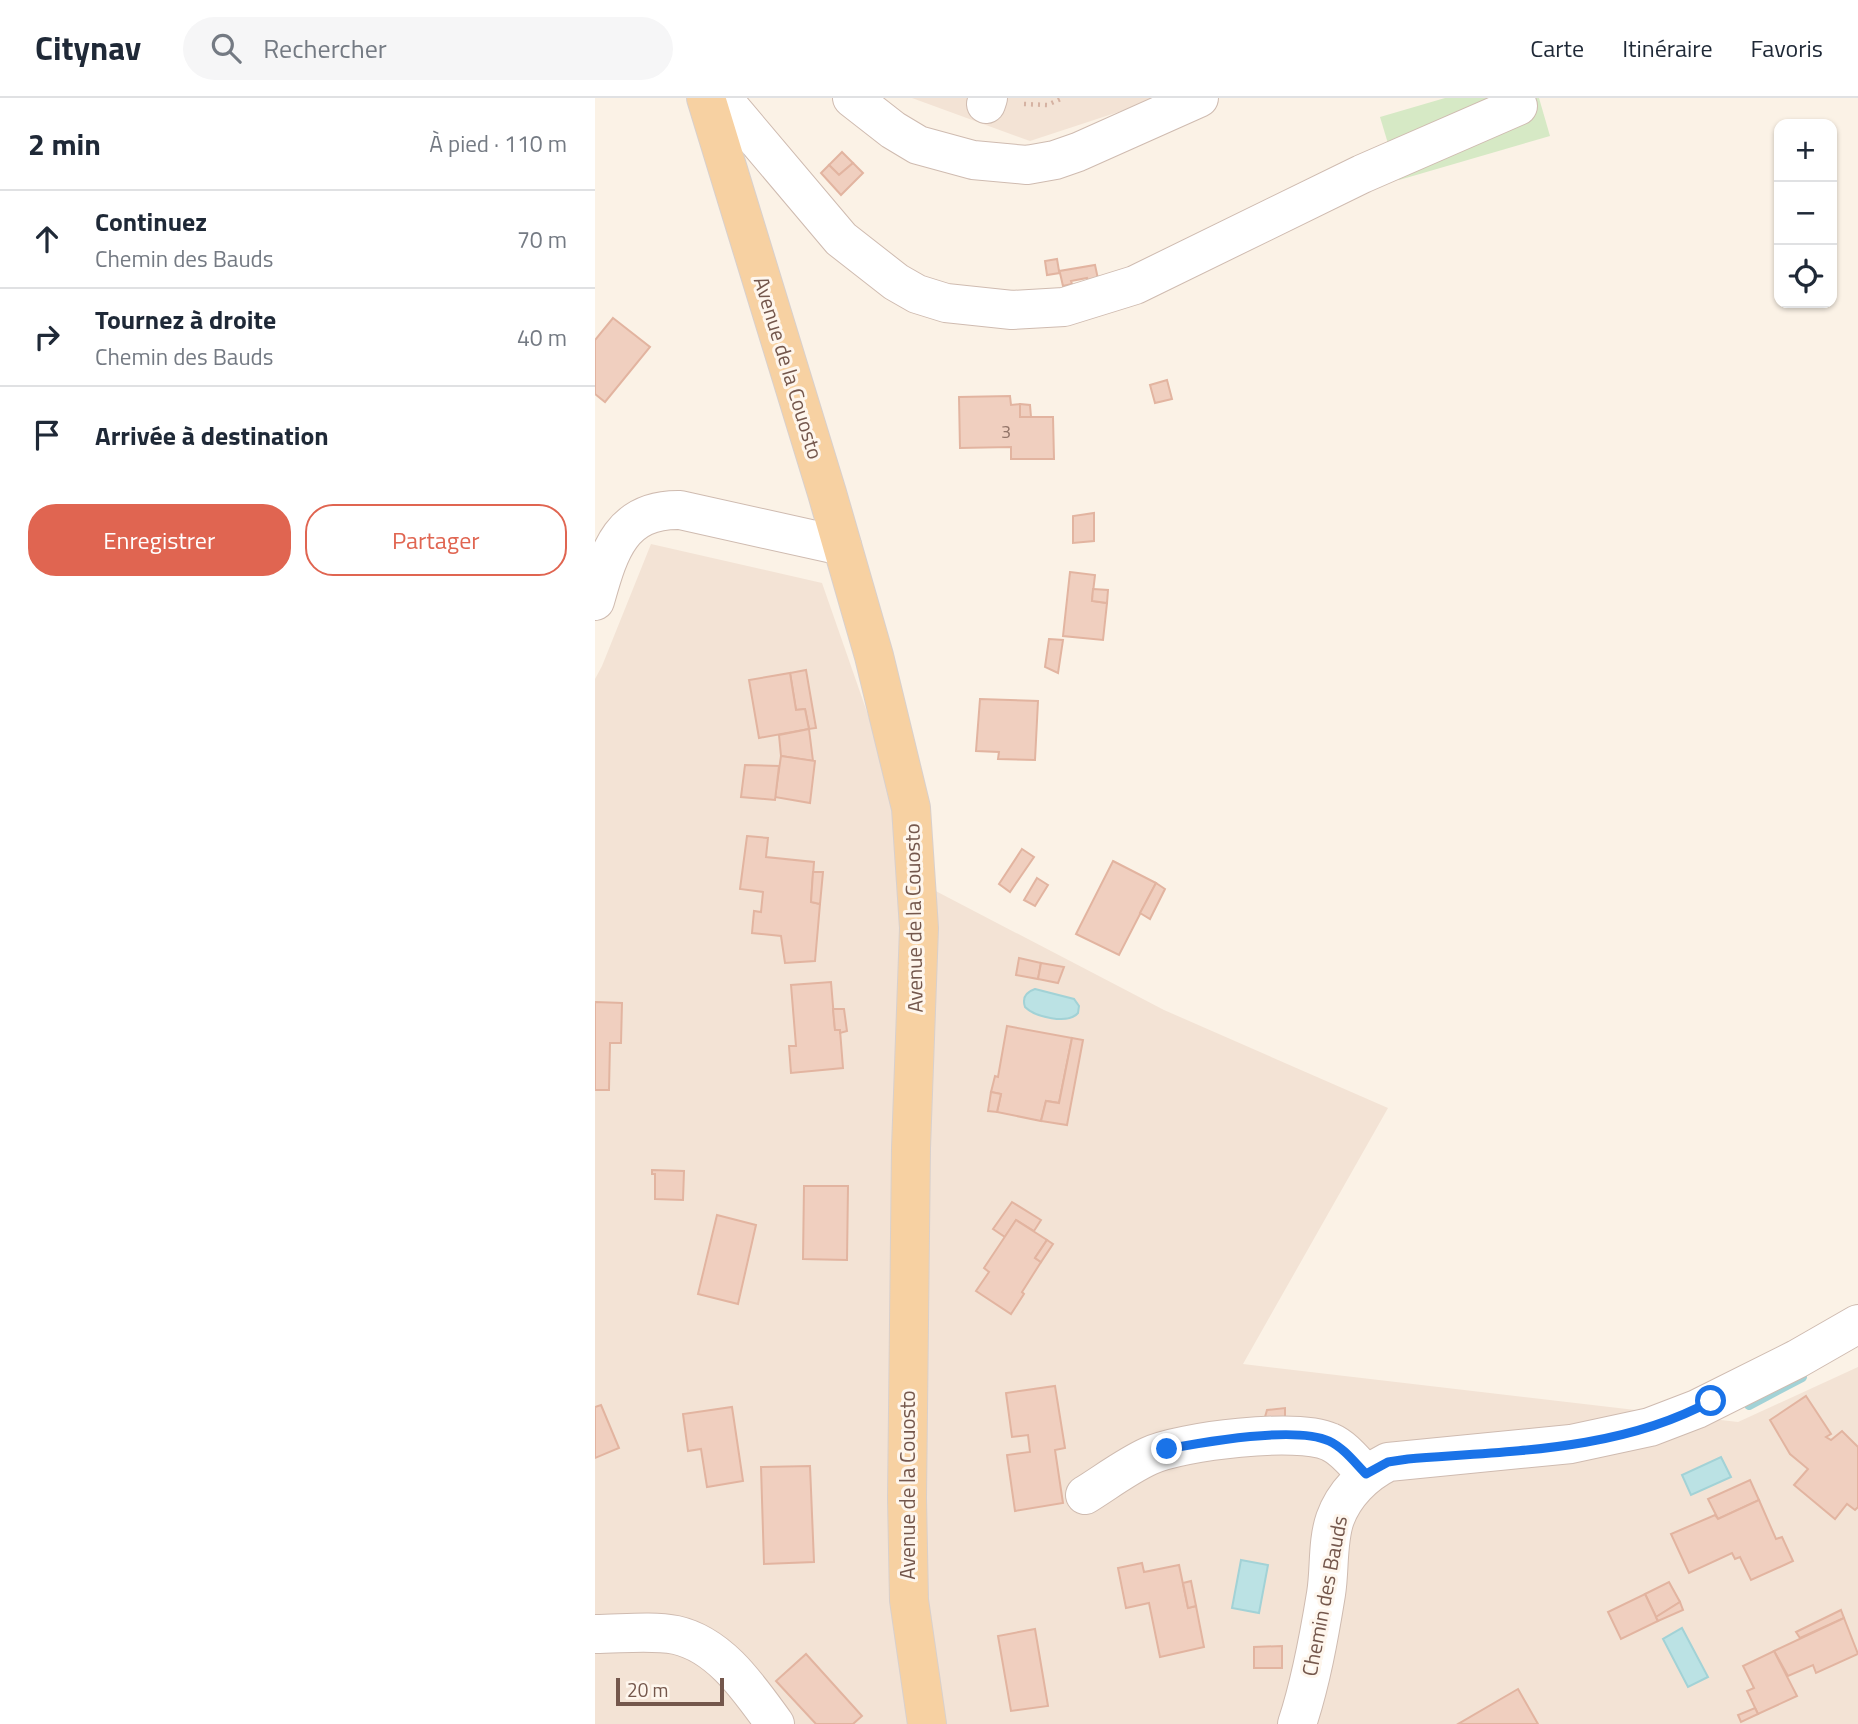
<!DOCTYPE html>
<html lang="fr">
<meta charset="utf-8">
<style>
:root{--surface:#fff;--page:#f6f6f7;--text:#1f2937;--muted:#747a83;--line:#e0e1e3;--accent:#e06551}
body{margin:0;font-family:"Titillium Web",sans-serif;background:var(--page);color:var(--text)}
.controls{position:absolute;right:21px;top:21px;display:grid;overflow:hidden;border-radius:14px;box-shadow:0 2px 5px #0004}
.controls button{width:63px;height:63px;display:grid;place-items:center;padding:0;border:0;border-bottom:2px solid var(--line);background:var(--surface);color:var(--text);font:35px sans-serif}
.scale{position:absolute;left:21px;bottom:18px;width:108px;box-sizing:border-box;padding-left:7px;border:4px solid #74574c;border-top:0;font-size:19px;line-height:24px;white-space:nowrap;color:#74574c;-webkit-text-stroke:5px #fef6ed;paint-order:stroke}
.stop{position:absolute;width:21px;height:21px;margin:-16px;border:5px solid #1a73e8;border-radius:50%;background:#fff}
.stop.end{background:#1a73e8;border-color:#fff;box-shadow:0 2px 7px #0008}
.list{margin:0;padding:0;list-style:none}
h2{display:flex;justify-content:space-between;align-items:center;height:91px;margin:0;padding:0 28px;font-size:30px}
h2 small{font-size:23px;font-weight:400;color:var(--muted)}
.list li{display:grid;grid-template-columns:46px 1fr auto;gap:21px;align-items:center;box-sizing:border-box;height:98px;padding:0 28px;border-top:2px solid var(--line)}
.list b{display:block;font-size:26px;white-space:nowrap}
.list p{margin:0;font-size:23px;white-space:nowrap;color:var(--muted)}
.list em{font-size:23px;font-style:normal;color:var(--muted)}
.actions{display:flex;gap:14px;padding:21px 28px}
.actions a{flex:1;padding:16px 0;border:2px solid var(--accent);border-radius:28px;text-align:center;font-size:24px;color:var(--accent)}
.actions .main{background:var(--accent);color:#fff}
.icon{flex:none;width:38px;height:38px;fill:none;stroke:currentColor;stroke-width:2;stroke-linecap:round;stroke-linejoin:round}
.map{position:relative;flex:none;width:1263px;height:1626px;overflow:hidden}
header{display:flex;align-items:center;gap:42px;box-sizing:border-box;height:98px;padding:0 35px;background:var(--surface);border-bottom:2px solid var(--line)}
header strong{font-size:33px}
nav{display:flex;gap:38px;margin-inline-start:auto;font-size:24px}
.search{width:490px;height:63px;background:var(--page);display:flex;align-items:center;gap:18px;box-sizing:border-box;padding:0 24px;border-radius:38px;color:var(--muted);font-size:26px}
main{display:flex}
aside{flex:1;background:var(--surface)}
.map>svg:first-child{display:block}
.residential{fill:#f3e3d5}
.green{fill:#d6e9c5}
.water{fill:#bbe2e4;stroke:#a2d2d6;stroke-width:2}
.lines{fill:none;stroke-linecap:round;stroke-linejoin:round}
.stream{stroke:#a2d2d6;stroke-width:10}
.building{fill:#f0cfbf;stroke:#e2b4a0;stroke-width:2}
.minor-casing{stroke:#cfbbb0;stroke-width:40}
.major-casing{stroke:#d8d0cd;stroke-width:40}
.path{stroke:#d5b2a2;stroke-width:4.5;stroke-dasharray:2 5;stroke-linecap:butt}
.minor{stroke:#fff;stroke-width:38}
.major{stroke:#f7d1a2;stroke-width:38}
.route{stroke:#1a73e8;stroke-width:9}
.labels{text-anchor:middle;stroke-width:6;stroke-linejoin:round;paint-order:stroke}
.number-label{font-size:18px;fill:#937569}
.street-label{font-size:21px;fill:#74574c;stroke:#fef6ed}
</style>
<header>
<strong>Citynav</strong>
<div class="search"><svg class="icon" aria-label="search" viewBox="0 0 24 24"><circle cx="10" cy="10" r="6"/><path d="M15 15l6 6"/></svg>Rechercher</div>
<nav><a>Carte</a><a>Itinéraire</a><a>Favoris</a></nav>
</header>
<main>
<aside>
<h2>2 min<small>À pied · 110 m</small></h2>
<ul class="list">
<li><svg class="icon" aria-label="ahead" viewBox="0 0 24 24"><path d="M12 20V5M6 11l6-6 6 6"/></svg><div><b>Continuez</b><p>Chemin des Bauds</p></div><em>70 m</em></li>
<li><svg class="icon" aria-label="right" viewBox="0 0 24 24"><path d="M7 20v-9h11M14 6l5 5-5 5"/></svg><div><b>Tournez à droite</b><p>Chemin des Bauds</p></div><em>40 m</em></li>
<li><svg class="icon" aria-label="arrive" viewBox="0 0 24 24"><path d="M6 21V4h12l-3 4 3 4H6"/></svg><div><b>Arrivée à destination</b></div></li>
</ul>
<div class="actions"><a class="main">Enregistrer</a><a>Partager</a></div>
</aside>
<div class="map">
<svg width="1263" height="1626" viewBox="0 0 1263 1626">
<rect width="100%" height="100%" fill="#fbf2e6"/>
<g class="residential">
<polygon points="317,0 566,0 435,43"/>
<polygon points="56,446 227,485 333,789 569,912 793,1010 648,1266 1143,1324 1263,1269 1263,1626 0,1626 0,581 7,568"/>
</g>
<polygon class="green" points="850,0 944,0 955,38 804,82 785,19"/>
<g class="water">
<path d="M 440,891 L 479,901 L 484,908 L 483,915 C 473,927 440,919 430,909 C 427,900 431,894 440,891 Z"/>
<polygon points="1126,1359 1136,1379 1096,1397 1087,1377"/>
<polygon points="646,1462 673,1467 664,1515 637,1510"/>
<polygon points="1087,1530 1113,1579 1093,1589 1068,1541"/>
</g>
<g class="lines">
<polyline class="stream" points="1154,1307 1207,1279"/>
</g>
<g class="building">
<polygon points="247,54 258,65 244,77 234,67"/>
<polygon points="258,65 268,75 246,97 226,75 234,67 244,77"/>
<polygon points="462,161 464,173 500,167 503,181 493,183 492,180 476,183 477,186 468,188 465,175 452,177 450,163"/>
<polygon points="18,220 55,249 10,304 0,296 0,242"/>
<polygon points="572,282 577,301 560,305 555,287"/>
<polygon points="415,298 416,307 425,306 425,319 458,319 459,361 416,361 416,349 365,350 364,299"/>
<polygon points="425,306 435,307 436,319 425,319"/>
<polygon points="499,415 499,443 478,445 478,418"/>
<polygon points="475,474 500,477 497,503 512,505 508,542 468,538"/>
<polygon points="498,491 513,492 512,505 497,503"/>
<polygon points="454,541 468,542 463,575 450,569"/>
<polygon points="211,572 221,630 214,631 210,611 201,612 195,575"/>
<polygon points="195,575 201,612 210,611 214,631 164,640 154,582"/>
<polygon points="385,601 443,603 440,662 403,661 404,654 381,653"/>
<polygon points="214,631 218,663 186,658 184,637"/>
<polygon points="186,658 220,663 215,705 180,699"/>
<polygon points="150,667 184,668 180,702 146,699"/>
<polygon points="152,738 173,740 171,759 219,764 216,804 225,806 220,863 190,865 186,838 157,835 159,813 166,814 168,794 145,791"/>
<polygon points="427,751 439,759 415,794 404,786"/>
<polygon points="518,763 561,785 524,857 481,836"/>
<polygon points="218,774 228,774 225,806 216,804"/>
<polygon points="442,780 453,787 440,808 429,802"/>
<polygon points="561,785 570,791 555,821 545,815"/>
<polygon points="424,860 446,865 443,881 421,877"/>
<polygon points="446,865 469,869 463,885 443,881"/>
<polygon points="236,884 240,932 245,932 248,970 196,975 194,948 201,948 196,887"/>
<polygon points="0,904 27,905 26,945 15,945 14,992 0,992"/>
<polygon points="238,911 249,911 252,933 245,935 245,932 240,932"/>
<polygon points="412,928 477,940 464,1005 451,1003 446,1023 402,1014 406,996 396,994 400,978 403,979"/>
<polygon points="477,940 488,942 472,1027 446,1023 451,1003 464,1005"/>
<polygon points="396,994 406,996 402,1014 393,1013"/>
<polygon points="57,1072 89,1073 88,1102 60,1101 60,1076 57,1076"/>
<polygon points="209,1088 253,1088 252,1162 208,1161"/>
<polygon points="417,1104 446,1122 439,1133 421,1122 410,1139 398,1131"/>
<polygon points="122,1117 161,1127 143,1206 103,1196"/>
<polygon points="421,1122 452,1142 440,1160 446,1164 427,1194 429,1196 416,1216 381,1193 394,1174 389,1170"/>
<polygon points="452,1142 458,1146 446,1164 440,1160"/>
<polygon points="460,1288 470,1350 460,1352 468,1405 420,1413 412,1357 435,1354 433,1337 417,1339 411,1295"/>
<polygon points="1211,1298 1236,1336 1231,1339 1236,1342 1247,1333 1263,1349 1263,1409 1260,1412 1252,1406 1240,1421 1199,1387 1213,1371 1195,1356 1175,1322"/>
<polygon points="6,1307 24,1350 0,1360 0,1309"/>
<polygon points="137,1309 148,1383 112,1389 106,1351 93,1353 88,1316"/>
<polygon points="690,1310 690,1325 668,1326 672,1312"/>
<polygon points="215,1368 219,1464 169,1466 166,1369"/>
<polygon points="1155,1382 1164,1402 1123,1421 1113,1401"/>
<polygon points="1164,1402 1181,1441 1187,1439 1198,1463 1156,1482 1145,1459 1140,1461 1137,1455 1094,1475 1076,1436 1120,1417 1123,1421"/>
<polygon points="547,1465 549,1474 584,1467 593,1510 601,1508 609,1549 565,1559 554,1505 531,1510 523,1470"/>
<polygon points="596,1483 601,1508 593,1510 588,1485"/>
<polygon points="1074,1484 1085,1504 1061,1519 1050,1496"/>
<polygon points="1050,1496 1063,1523 1026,1541 1013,1514"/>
<polygon points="1085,1504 1088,1512 1063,1523 1061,1519"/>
<polygon points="1246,1512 1249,1520 1205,1540 1201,1534"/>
<polygon points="1249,1520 1263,1556 1221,1575 1218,1567 1193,1578 1179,1553"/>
<polygon points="440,1531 453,1608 416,1613 403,1538"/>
<polygon points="687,1548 687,1570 659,1570 659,1549"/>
<polygon points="1179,1553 1202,1598 1163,1616 1152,1593 1159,1590 1148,1568"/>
<polygon points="211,1556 267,1618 258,1626 221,1626 181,1583"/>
<polygon points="923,1591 943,1626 863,1626"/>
<polygon points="1160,1610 1163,1616 1146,1624 1143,1617"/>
</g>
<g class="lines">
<defs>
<g id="minor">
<polyline points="127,0 246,141 301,184 322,196 351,205 417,212 469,209 540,187 767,76 923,8"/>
<polyline points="257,0 298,32 323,47 378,62 432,67 460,62 483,54 604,0"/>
<polyline points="391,6 393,0"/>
<path d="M 0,503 C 14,454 25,411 85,412 L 247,448"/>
<path d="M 490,1397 C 511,1384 532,1368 554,1358 C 586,1343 703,1329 735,1344 C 749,1350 760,1365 771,1376"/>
<path d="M 0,1536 C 26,1536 56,1532 81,1537 C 126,1547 155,1592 180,1626"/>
<path d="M 702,1626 C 716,1584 724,1539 731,1496 C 735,1472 732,1444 740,1421 C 749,1396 769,1376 793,1364 L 976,1346 L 1055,1329 L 1102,1311 L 1202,1261 L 1263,1226"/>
</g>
<polyline id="major" points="111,0 232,395 279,558 316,710 324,830 316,1050 312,1400 314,1502 332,1626"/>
</defs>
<use href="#minor" class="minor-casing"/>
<use href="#major" class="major-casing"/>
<polyline class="path" points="429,6 452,7 468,0"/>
<use href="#minor" class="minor"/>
<use href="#major" class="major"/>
</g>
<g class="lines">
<path class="route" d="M 572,1351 C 609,1344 701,1328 734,1343 C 749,1350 760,1365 771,1376 L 793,1364 L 813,1361 C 914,1353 1025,1353 1116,1303"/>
</g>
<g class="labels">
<g class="number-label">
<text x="411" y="340">3</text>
</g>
<g class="street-label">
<text transform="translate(193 270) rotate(73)" y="7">Avenue de la Couosto</text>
<text transform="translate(319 820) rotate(-91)" y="7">Avenue de la Couosto</text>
<text transform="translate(313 1387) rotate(-90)" y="7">Avenue de la Couosto</text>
<text transform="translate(730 1498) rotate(-79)" y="7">Chemin des Bauds</text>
</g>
</g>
</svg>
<div class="controls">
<button>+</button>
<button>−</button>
<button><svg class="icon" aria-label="locate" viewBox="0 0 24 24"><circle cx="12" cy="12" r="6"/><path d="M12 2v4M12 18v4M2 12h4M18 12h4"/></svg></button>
</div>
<div class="scale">20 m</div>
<div class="stop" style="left:1116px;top:1303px"></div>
<div class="stop end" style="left:572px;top:1351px"></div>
</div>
</main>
